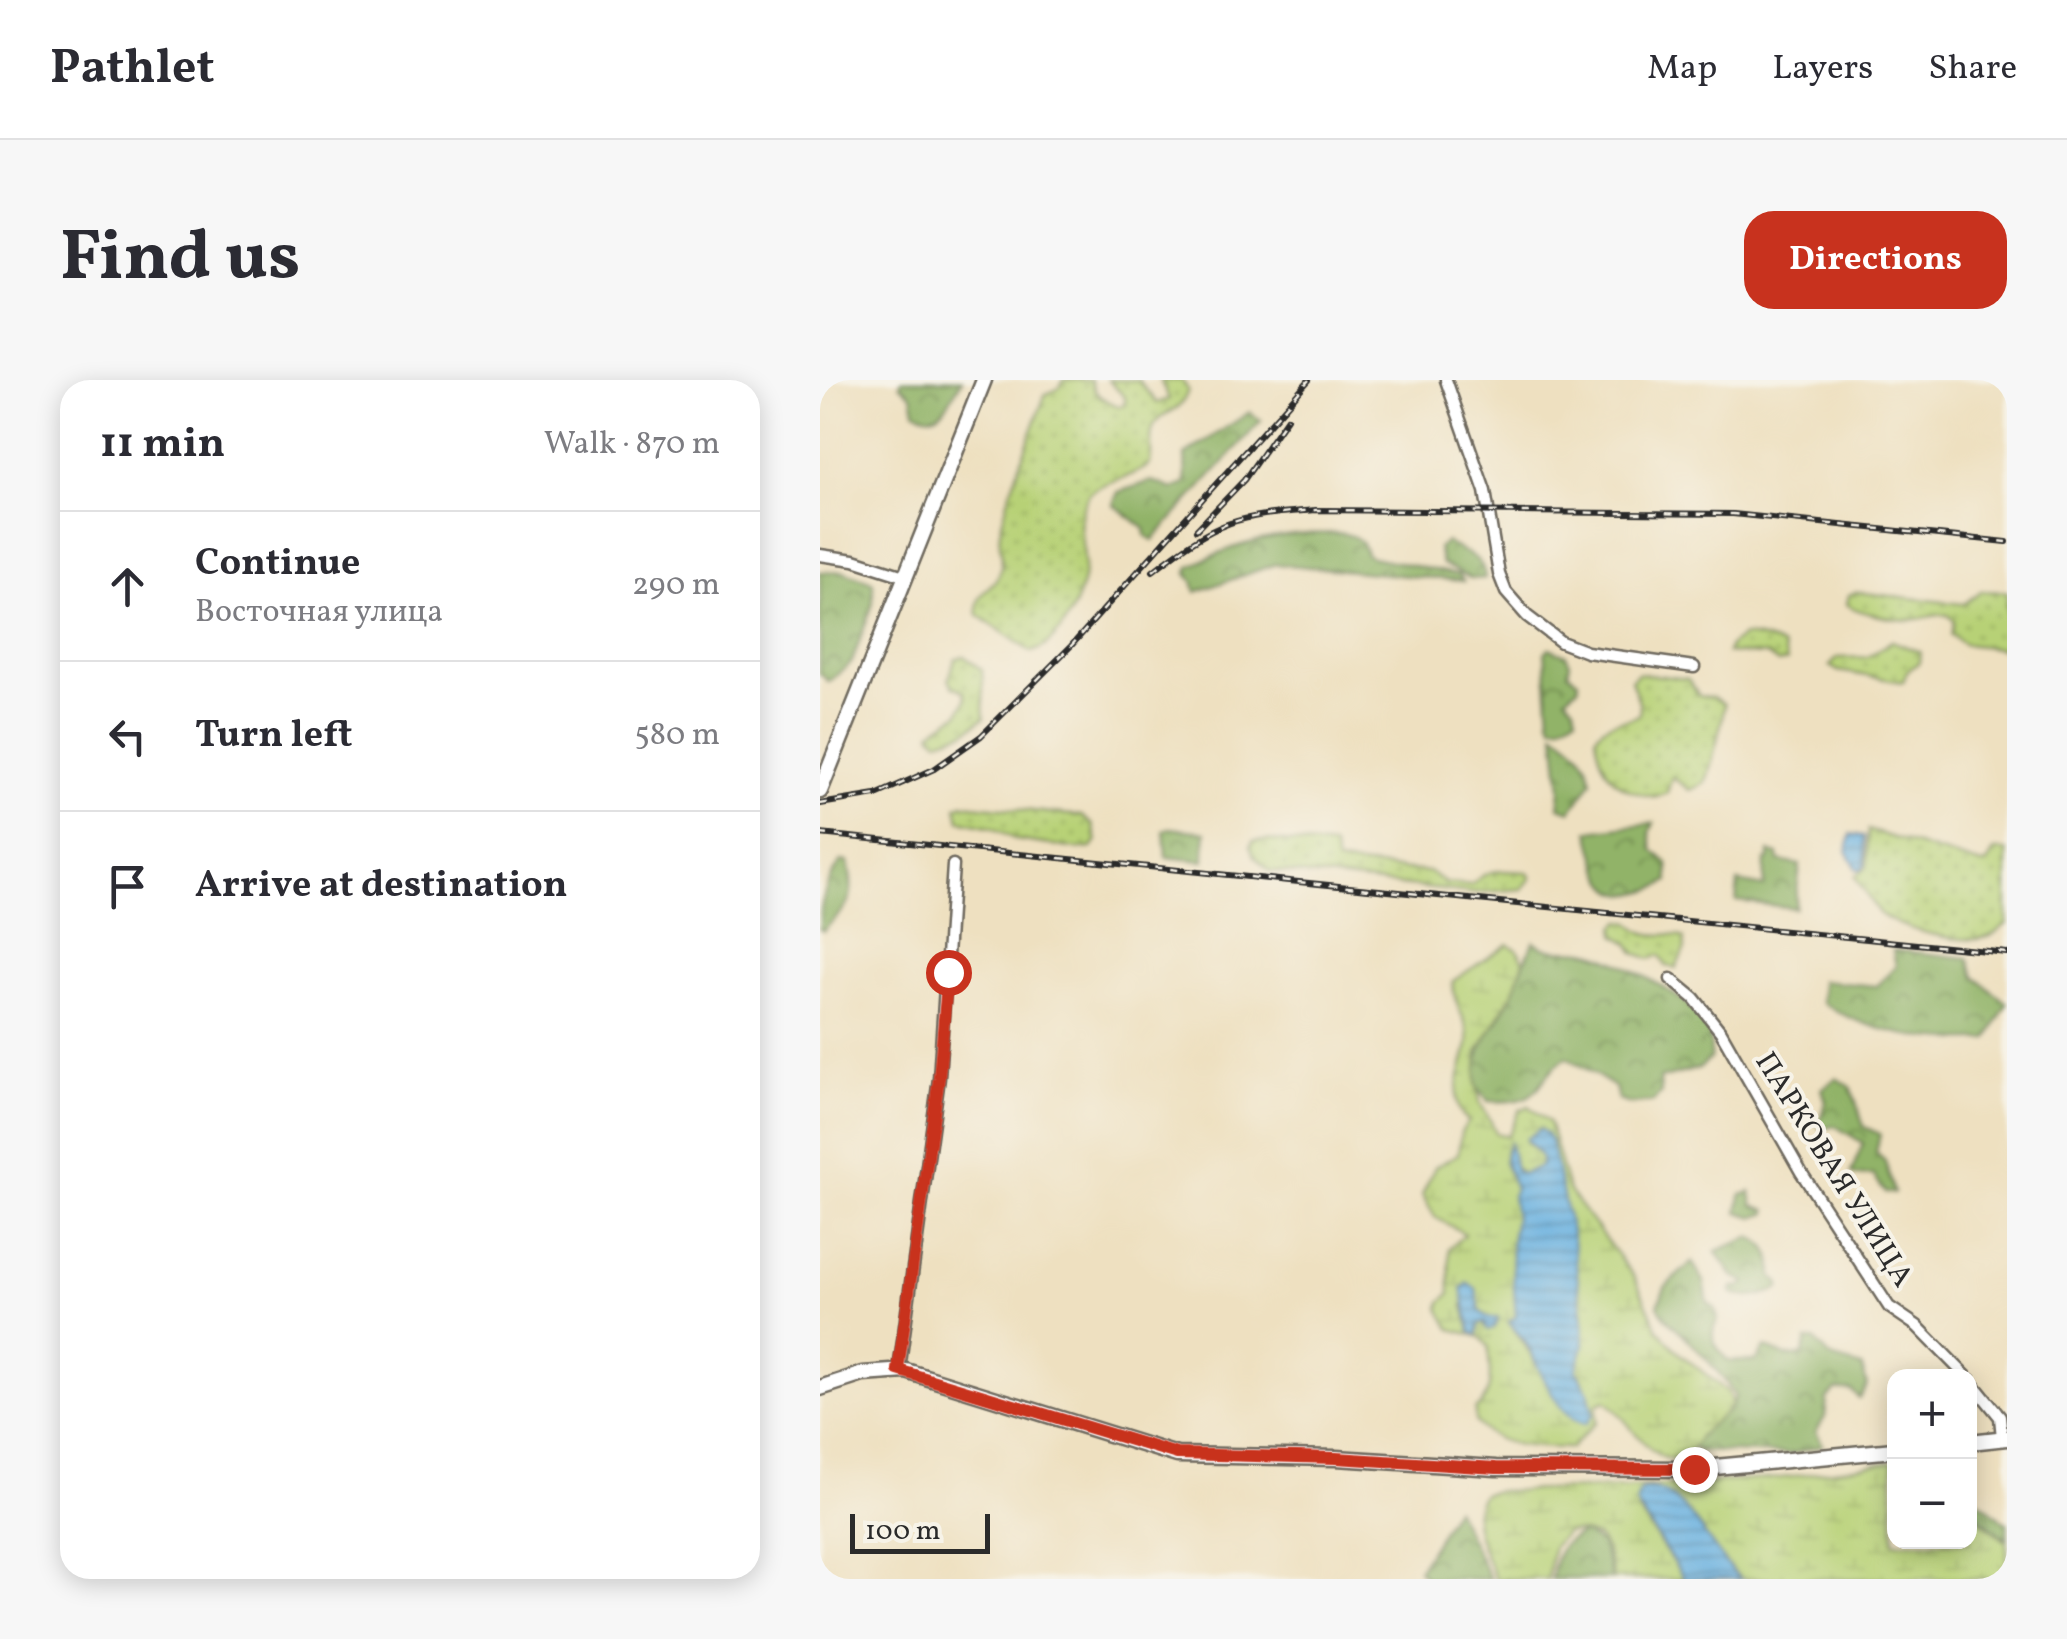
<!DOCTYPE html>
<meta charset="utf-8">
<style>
:root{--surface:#fff;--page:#f7f7f7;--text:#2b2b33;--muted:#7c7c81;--line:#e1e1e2;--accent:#c8321e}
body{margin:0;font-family:Vollkorn,serif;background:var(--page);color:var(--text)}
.controls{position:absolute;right:30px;bottom:30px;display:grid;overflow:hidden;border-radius:20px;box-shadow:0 5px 25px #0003}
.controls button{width:90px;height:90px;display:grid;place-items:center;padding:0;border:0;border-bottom:2px solid var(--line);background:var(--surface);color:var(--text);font:50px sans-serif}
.scale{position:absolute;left:30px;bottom:25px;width:140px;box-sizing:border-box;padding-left:10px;border:5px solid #2b2b2b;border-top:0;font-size:28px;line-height:35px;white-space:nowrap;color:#2b2b2b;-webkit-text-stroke:8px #f7f3e8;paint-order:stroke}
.stop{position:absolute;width:30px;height:30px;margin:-22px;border:8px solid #c8321e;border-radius:50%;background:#fff}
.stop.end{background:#c8321e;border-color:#fff;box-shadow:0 2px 10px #0008}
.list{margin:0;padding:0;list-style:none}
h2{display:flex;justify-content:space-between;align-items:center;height:130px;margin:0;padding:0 40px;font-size:42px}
h2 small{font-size:32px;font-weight:400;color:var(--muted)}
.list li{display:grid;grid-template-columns:65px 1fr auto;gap:30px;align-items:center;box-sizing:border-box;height:150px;padding:0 40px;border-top:2px solid var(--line)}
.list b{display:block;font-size:38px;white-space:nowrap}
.list p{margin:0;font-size:32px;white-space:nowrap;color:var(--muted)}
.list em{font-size:32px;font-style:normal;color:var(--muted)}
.icon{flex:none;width:55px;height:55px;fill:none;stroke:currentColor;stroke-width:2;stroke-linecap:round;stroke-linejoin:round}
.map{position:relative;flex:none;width:1187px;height:1199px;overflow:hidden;border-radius:30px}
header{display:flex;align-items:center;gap:60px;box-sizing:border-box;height:140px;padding:0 50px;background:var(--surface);border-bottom:2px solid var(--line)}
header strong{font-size:48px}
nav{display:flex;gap:55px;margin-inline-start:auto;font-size:35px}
.intro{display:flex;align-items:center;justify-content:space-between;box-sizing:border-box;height:240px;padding:0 60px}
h1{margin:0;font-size:70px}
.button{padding:25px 45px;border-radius:30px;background:var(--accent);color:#fff;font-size:35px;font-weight:700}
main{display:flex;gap:60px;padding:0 60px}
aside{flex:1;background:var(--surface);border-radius:30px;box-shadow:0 5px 25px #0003}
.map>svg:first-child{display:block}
.grass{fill:url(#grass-dots);stroke:#717e50;stroke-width:2.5}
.forest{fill:url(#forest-crowns);stroke:#5e6f49;stroke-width:2.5}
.wetland{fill:url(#wetland-marsh);stroke:#717e50;stroke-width:2.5;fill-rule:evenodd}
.water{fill:url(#water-rules);stroke:#4a6e86;stroke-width:2.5}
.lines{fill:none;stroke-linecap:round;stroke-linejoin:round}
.street-casing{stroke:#6f6a5f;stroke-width:15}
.secondary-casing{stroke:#6f6a5f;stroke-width:19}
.street{stroke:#fff;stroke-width:10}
.secondary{stroke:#fff;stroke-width:14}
.rail-casing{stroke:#2b2b2b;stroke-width:6}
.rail{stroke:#f7f3e8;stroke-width:2.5;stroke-dasharray:8;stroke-linecap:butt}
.route{stroke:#c8321e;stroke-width:12}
.labels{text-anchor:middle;stroke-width:8;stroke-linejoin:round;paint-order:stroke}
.street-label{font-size:30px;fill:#2b2b2b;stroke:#f7f3e8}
</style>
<header>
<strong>Pathlet</strong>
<nav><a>Map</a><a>Layers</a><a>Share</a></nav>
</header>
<div class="intro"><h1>Find us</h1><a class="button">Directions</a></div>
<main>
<aside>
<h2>11 min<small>Walk · 870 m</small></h2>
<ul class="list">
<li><svg class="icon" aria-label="ahead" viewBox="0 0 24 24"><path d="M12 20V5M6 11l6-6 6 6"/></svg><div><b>Continue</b><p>Восточная улица</p></div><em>290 m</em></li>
<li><svg class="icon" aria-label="left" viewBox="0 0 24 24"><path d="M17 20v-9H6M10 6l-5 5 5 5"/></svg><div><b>Turn left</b></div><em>580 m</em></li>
<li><svg class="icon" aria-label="arrive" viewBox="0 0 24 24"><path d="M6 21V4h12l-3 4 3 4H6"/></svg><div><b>Arrive at destination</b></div></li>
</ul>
</aside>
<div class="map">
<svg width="1187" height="1199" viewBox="0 0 1187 1199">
<defs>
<pattern id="grass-dots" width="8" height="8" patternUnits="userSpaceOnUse" patternTransform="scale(2.5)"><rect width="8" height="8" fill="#b7d176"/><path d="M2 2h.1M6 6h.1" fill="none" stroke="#9eb466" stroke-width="1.8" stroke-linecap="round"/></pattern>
<pattern id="forest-crowns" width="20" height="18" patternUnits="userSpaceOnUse" patternTransform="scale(2.5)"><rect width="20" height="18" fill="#91b367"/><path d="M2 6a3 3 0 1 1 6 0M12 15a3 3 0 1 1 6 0" fill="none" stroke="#779255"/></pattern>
<pattern id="wetland-marsh" width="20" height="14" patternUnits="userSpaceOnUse" patternTransform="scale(2.5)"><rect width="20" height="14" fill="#b7d176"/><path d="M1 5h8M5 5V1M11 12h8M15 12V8" fill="none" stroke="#9eb466"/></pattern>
<pattern id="water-rules" width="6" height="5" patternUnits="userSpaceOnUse" patternTransform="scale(2.5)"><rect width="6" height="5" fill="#69b1e0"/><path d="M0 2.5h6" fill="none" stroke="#5790b6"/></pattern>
</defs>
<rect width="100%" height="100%" fill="#f7f3e8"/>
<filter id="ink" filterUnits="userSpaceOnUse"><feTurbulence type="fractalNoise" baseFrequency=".01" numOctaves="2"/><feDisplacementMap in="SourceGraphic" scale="20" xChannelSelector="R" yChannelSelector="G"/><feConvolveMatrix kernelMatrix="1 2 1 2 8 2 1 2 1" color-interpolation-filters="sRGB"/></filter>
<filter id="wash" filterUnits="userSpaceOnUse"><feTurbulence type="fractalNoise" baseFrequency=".0048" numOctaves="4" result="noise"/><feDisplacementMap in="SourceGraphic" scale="40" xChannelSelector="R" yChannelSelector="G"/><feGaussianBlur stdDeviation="2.25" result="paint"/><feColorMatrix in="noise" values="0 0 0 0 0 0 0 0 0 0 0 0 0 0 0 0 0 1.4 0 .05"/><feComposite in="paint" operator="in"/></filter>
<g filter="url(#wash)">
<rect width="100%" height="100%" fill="#eee0c0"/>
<g class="grass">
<path d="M 244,0 L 271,0 C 273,16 286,20 299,27 L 305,24 L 305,17 L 288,0 L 318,0 L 337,23 L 349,19 L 340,0 L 362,0 L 368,10 C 360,36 345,28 335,44 C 328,56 333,72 330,84 C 312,100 287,98 269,113 C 252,146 266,158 264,190 C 263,217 239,266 211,272 L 158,235 C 153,210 176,209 181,189 C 185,176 177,164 180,151 C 190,105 210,59 225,15 L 239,8 Z"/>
<path d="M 1161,211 L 1187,212 L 1187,269 L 1143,264 L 1131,255 L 1134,241 L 1128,235 C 1113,233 1102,240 1088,240 C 1076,240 1034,232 1027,224 L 1029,215 L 1036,212 L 1144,224 Z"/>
<path d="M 923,256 C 937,257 951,260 963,267 L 967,281 L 958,283 L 947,275 L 907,273 L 910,265 Z"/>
<polygon points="1072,261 1100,272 1099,283 1087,291 1083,302 1018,291 1010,286 1017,278 1048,277"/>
<polygon points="144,276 162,290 164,338 145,352 119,360 113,356 112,351 139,333 146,319 144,311 133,306 129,299 135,279"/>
<path d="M 818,293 L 868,299 L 879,316 L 892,317 L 904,324 C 905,332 888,399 885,403 C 881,406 875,408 870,410 L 852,397 L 847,413 C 836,419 827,416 815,412 C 790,404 779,382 776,356 C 786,338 803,343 819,335 L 820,325 L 811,300 Z"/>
<polygon points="143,424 262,436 273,445 277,461 272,468 257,469 196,460 171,447 140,440 137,427"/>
<path d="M 1048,450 L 1162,485 L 1167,484 L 1174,471 L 1187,471 L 1187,544 C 1181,548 1175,555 1168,557 C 1140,565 1083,550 1060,534 C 1056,530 1038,502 1035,496 L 1047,487 Z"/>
<path d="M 446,460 L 513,467 L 517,483 L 610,492 L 625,503 L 652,505 C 667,487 684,491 707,492 L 711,498 L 702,509 L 652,513 L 450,491 L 434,476 L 430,466 L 433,461 Z"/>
<path d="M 801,541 C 813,541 813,547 823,552 C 836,558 850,551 864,558 L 865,568 L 856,588 L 846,586 L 840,575 L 830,579 L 815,573 L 809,563 L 796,555 L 795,546 Z"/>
</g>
<g class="forest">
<path d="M 81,0 L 142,0 C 130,19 121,48 95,30 L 92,15 L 80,4 Z"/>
<polygon points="430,32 441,41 333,160 326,156 325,149 293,124 298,112 332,101 353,109 366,104 365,75"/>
<path d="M 515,153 C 531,154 543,157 546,174 L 552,177 L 639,195 L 643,201 L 456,184 L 376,212 L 373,201 L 367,194 L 370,187 C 417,161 461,153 515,153 Z"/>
<path d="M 626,162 C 640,173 664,174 665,198 L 652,199 L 622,184 L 618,168 Z"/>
<polygon points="23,191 53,202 53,223 32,282 9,302 0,293 0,192"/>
<polygon points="729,268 746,275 750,283 748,293 758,300 759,306 746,317 755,327 757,336 740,345 733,345 730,340 725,273"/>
<path d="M 735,352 C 756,366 767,375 772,401 L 751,431 L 739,427 L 741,409 Z"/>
<path d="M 834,443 L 830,452 L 833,470 L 848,483 L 849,501 C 839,508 830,510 818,513 C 781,522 777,477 769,451 Z"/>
<polygon points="350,448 386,452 384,481 346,477 344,451"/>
<polygon points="949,472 958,475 959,481 980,485 975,528 916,521 918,502 944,507 945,480 949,480"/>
<path d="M 22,481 L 28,482 C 36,520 30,524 3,551 L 0,549 C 0,523 5,502 22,481 Z"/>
<path d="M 714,561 C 733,577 753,566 774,573 C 801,582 875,620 887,646 C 891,655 890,669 891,678 L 880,688 L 840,699 L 841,713 L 833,722 L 810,724 L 798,720 L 795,707 L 747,677 C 711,701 727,726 668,721 L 656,705 C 655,657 677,651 693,612 C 700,595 705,578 714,561 Z"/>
<path d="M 1073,570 L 1148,578 L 1155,597 L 1187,623 L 1168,659 C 1113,664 1050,653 1002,623 L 1001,601 L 1057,606 L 1076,586 Z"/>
<polygon points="1016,698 1031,707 1044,747 1060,754 1056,773 1065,781 1074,813 1065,813 1054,795 1036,796 1031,793 1043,763 1015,746 1003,749 998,746 1006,722 1002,709"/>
<polygon points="931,812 933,825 947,830 947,834 934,837 918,832 921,815"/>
<path d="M 931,857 C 950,865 953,876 953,897 L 960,904 L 960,909 C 943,915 929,922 911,912 L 913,907 L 923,906 L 926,902 L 913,896 L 896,871 Z"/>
<path d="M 872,882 L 884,901 L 888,923 L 895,928 L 898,939 C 887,957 895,966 908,981 L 936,981 L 945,967 L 965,976 L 982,976 L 987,960 L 995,960 L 1011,978 L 1042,987 L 1047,1005 L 1039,1018 L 1031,1010 L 1016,1010 L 1007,1018 L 1005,1037 L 996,1052 L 1003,1065 L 971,1074 L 878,1071 L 861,1058 L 910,1030 L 915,1017 C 903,994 881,974 864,955 C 853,944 845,940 838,925 L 845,907 Z"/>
<polygon points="1150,1114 1187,1143 1187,1160 1150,1129"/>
<polygon points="635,1128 670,1199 607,1199 598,1190"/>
<path d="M 764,1153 L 782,1165 L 792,1199 L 731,1199 C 735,1175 740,1160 764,1153 Z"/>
</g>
<g class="wetland">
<path d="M 688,564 L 698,570 L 704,581 L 694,611 L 658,672 L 656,705 C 661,713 657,719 662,726 C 667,736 672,741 676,753 L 688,756 L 700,730 L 709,726 L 729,742 L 748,810 L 815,898 L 838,949 L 859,973 L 908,1012 L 912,1025 C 904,1036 892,1042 883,1052 C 876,1059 873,1072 864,1077 C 834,1093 807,1034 785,1021 L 776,1025 L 776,1042 L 751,1068 C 717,1067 678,1070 655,1041 L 655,1030 C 676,1014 669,990 668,966 L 660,957 L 631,949 L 620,929 L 621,922 L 630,914 L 629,868 L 645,854 L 615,837 L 602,815 L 615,787 L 638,774 L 641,752 L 649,741 C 624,723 645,688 648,664 C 651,642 631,624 633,601 ZM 727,754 L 753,860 L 763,940 L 764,966 L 756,990 L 763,1000 L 753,1040 C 727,1010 714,973 689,943 L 696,937 L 691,862 L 695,837 L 692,816 L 695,809 C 692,795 679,784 686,769 L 690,771 L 692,785 L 702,794 L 721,786 L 721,776 L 706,762 L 711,756 ZM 656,909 L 659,931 L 672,939 L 674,948 L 668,949 L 662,942 L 658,945 L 658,954 L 651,952 L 643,924 Z"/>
<path d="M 1073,1081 L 1074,1162 L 1150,1162 L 1150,1132 L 1187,1162 L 1187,1199 L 922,1199 C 892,1176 868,1111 830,1109 L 818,1130 L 864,1199 L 793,1199 C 786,1167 786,1149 746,1152 L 733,1167 L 727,1199 L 675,1199 C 665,1173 644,1139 663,1114 L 677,1111 L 808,1108 L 960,1098 Z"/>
</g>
<g class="water">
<polygon points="1031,454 1044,456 1045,484 1041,489 1037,489 1027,471"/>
<path d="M 720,749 L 727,754 L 731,762 L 753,860 L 763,940 L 764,966 L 756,990 L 768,1011 L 773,1034 L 766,1044 C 737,1041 719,984 705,961 C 700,955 694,949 689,942 L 696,937 L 691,862 L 695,837 L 692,816 L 695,809 C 690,790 677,781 690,763 L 695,790 L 702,794 L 721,786 L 721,776 L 706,759 Z"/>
<polygon points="648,903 656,909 660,931 668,938 678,938 674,948 668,950 664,942 659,943 657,955 651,952 642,909"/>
<path d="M 830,1109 C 868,1111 892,1176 921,1199 L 864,1199 L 816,1123 L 820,1111 Z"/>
</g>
</g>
<g filter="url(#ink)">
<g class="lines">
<defs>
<g id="street">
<polyline points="626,0 665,111 679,194 686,212 707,236 741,262 767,272 874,287"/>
<polyline points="0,175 34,180 84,196"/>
<polyline points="851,599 874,618 901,652 981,792 1069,927 1097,946 1146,996"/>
<polyline points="79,990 119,698 133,485"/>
<polyline points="1150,1000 1180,1037 1182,1058"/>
</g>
<g id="secondary">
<polyline points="0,411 164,0"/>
<polyline points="0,1008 43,994 86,991 357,1075 516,1078 676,1088 874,1089 1074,1070"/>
<polyline points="1150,1062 1187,1058"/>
</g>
</defs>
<use href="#street" class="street-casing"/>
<use href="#secondary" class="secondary-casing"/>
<use href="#street" class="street"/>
<use href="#secondary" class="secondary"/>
<defs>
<g id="rail">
<polyline points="376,150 424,100 467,38"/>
<path d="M 333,191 C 398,140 415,136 496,130 L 913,134 L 1187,162"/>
<polyline points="0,424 56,415 114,389 161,356 251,266 489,0"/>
<polyline points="0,454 1187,573"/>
</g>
</defs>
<use href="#rail" class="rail-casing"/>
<use href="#rail" class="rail"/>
</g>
</g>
<g class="lines" filter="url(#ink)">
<polyline class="route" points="128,592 119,698 78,990 357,1074 516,1078 676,1088 874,1089"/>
</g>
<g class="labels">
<g class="street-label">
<text transform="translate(1015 789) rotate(58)" y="10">ПАРКОВАЯ УЛИЦА</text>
</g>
</g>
</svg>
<div class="controls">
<button>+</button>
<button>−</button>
</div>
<div class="scale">100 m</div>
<div class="stop" style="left:128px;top:592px"></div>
<div class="stop end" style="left:874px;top:1089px"></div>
</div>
</main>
